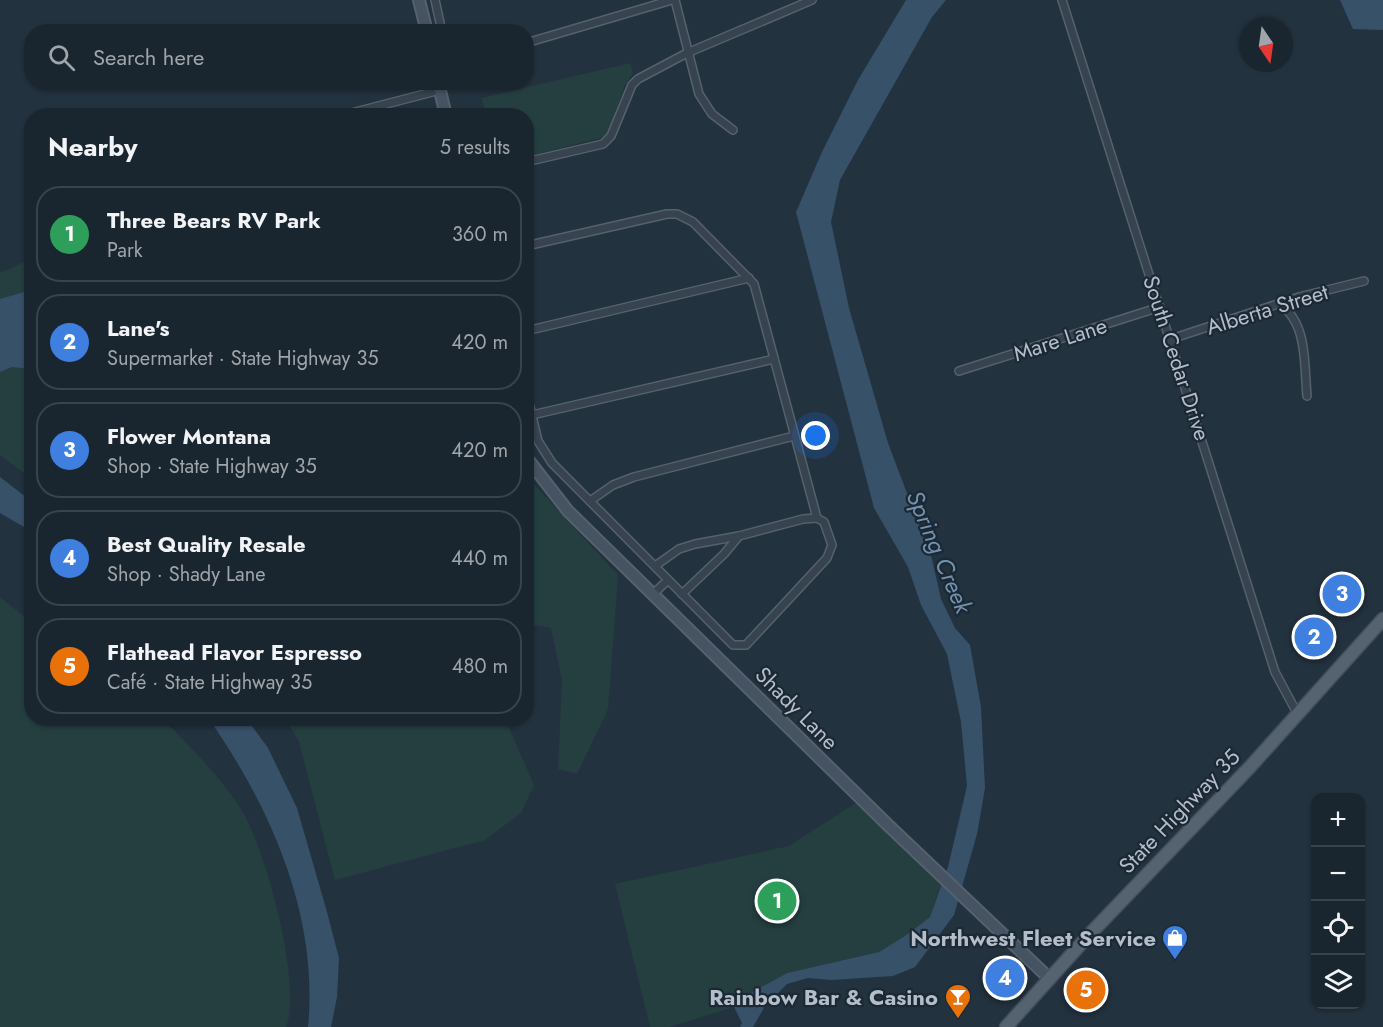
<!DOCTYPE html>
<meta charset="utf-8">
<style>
:root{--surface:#1a262f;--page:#27323b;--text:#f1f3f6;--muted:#9fa5aa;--line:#38434b;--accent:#85bffc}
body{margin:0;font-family:Jost,sans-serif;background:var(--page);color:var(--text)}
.controls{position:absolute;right:18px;bottom:18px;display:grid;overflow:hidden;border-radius:12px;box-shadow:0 2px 4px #0004}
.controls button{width:54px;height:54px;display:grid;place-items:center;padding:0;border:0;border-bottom:2px solid var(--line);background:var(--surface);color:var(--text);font:30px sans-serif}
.compass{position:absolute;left:1239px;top:18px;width:54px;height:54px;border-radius:50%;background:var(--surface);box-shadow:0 2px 4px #0004;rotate:167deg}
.you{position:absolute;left:816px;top:436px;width:21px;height:21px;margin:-15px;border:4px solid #fff;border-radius:50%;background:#1a73e8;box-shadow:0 0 0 9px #1a73e833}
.badge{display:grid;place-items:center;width:39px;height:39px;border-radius:50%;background:var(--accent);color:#fff;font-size:20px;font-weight:700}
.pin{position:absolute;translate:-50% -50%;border:3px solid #fff;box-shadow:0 2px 6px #0006}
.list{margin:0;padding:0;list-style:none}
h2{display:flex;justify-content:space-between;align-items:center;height:78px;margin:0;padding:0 24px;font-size:26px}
h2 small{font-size:20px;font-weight:400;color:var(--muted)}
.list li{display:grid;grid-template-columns:39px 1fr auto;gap:18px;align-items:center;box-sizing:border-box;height:96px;margin:0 12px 12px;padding:0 12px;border:2px solid var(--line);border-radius:24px}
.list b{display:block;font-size:22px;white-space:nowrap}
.list p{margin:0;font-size:20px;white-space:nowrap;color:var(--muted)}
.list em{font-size:20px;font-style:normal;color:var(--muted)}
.icon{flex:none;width:33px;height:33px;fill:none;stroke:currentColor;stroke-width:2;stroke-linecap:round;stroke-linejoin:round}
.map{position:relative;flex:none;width:1383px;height:1027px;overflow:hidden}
.search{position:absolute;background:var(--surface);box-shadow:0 2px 4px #0004;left:24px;top:24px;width:510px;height:66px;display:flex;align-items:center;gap:15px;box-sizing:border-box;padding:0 21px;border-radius:24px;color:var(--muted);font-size:22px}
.panel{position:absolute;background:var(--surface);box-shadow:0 2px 4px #0004;left:24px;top:108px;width:510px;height:618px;border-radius:24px}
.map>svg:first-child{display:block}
.green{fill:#253f40}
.water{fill:#375169}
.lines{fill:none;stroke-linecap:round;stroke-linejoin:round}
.minor-casing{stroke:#55616d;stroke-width:10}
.secondary-casing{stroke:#55616d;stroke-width:14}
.primary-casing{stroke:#434f5b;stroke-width:15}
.minor{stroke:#37434f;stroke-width:7}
.secondary{stroke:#455362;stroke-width:10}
.primary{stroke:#55626f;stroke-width:12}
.labels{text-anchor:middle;stroke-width:4.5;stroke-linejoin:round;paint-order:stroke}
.street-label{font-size:22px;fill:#b3beca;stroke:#1c2834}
.poi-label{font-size:22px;font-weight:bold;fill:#b3beca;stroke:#1c2834;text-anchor:end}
.water-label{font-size:24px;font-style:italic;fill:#7192ae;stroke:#1c2834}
</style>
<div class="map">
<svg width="1383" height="1027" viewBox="0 0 1383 1027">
<rect width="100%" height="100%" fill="#23323f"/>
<g class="green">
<polygon points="630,63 633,73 625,85 607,136 527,157 526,116 454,116 454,113 484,108 482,98"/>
<polygon points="31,259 31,478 0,455 0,273"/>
<polygon points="527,477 618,575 608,709 577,774 558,769 562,681 551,628 527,624"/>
<path d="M 0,597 L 31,622 L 32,718 L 163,719 C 190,747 220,776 241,809 C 265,847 303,986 286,1027 L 0,1027 Z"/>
<polygon points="286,719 505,719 534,785 521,813 485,840 335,880 299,742"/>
<polygon points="857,802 941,885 930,917 905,936 879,952 787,973 754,991 734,1007 669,1027 650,1027 615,884 789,846"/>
</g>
<g class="water">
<polygon points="906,0 946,0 932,17 840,180 831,222 849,308 888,443 932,559 941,599 955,628 970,645 981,707 985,788 977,834 954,915 915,967 893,976 832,980 808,978 787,984 765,1006 753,1027 740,1027 742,1023 734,1007 754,991 787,973 879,952 905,936 930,917 948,867 967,786 961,722 947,654 921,605 908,567 874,508 796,212 822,152 858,80"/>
<polygon points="1340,0 1383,0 1383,30 1353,29"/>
<polygon points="31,290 31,369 12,367 0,372 0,299"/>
<polygon points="0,477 31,501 31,531 0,513"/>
<path d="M 209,719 L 247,719 L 268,748 L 297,808 L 327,912 L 339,958 L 337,997 L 331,1027 L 308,1027 C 319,916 271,808 209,719 Z"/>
</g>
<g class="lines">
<defs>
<g id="minor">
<polyline points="435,0 442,32"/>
<polyline points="675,0 699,94 712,114 733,130"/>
<polyline points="1062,0 1275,672 1297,713"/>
<polyline points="526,43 672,0"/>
<polyline points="340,116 440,90"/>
<polyline points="526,162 603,144 611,136 632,85 638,79 687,53 812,0"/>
<polyline points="526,246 667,214 677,214 693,222 754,284 817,518"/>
<path d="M 1279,304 C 1308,322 1304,365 1307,396"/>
<polyline points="526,331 749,278"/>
<polyline points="1171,339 1299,297 1364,281"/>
<polyline points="959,371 1160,307"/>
<polyline points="526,391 538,441 552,463 733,645 746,645 827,558 832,545 824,522 817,518 803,519 739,536 695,544 679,549 655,566"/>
<polyline points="532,415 774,359"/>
<polyline points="590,501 613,485 634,477 794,436"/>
<polyline points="682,594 724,554 739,536"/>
<polyline points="652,595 668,580"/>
</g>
<g id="secondary">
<polyline points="419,0 427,32"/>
<polyline points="438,82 446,116"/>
<polyline points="526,457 568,511 889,826 1050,979"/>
</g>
<polyline id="primary" points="1006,1027 1089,935 1250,767 1383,619"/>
</defs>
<use href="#minor" class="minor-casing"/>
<use href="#secondary" class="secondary-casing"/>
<use href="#primary" class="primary-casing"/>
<use href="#minor" class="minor"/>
<use href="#secondary" class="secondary"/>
<use href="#primary" class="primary"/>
</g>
<defs>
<symbol id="shop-pin" viewBox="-11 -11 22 30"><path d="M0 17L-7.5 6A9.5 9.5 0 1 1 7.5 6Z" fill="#3f7fe0" stroke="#1c2834"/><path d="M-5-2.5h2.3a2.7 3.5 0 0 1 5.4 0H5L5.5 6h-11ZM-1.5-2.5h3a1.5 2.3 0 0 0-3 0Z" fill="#fff"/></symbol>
<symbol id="bar-pin" viewBox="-11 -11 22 30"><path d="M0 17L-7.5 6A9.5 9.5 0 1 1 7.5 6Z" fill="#e8710a" stroke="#1c2834"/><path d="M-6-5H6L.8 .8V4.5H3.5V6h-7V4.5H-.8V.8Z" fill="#fff"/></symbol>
</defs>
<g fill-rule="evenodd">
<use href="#shop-pin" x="1160" y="923" width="30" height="40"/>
<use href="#bar-pin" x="943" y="982" width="30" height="40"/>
</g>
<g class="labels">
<g class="street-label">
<text transform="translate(1267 309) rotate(-17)" y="8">Alberta Street</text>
<text transform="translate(1060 339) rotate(-18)" y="8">Mare Lane</text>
<text transform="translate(1177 358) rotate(72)" y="8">South Cedar Drive</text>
<text transform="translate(797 708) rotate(45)" y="8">Shady Lane</text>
<text transform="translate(1179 811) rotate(-46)" y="8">State Highway 35</text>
</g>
<g class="poi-label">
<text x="1156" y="946">Northwest Fleet Service</text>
<text x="938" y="1005">Rainbow Bar &amp; Casino</text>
</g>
<g class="water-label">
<text transform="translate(939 552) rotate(67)" y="8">Spring Creek</text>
</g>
</g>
</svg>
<div class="controls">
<button>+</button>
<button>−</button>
<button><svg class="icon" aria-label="locate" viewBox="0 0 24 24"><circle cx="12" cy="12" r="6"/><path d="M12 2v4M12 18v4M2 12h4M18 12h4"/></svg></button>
<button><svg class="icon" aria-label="layers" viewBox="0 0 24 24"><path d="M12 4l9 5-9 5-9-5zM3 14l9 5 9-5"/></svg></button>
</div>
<svg class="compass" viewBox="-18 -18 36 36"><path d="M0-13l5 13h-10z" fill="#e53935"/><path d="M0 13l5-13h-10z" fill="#9fa5aa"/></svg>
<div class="you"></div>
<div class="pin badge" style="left:777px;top:901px;background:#2e9e5b">1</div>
<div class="pin badge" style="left:1314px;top:637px;background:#3f7fe0">2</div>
<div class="pin badge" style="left:1342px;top:594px;background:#3f7fe0">3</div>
<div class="pin badge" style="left:1005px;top:978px;background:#3f7fe0">4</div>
<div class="pin badge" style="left:1086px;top:990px;background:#e8710a">5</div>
<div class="search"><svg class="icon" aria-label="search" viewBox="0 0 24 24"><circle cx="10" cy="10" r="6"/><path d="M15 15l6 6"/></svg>Search here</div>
<section class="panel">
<h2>Nearby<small>5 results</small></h2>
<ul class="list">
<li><span class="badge" style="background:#2e9e5b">1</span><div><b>Three Bears RV Park</b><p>Park</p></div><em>360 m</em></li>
<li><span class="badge" style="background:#3f7fe0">2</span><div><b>Lane's</b><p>Supermarket · State Highway 35</p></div><em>420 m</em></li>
<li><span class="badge" style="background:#3f7fe0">3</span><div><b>Flower Montana</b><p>Shop · State Highway 35</p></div><em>420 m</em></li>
<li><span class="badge" style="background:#3f7fe0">4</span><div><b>Best Quality Resale</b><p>Shop · Shady Lane</p></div><em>440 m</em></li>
<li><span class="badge" style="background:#e8710a">5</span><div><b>Flathead Flavor Espresso</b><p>Café · State Highway 35</p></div><em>480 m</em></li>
</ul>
</section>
</div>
